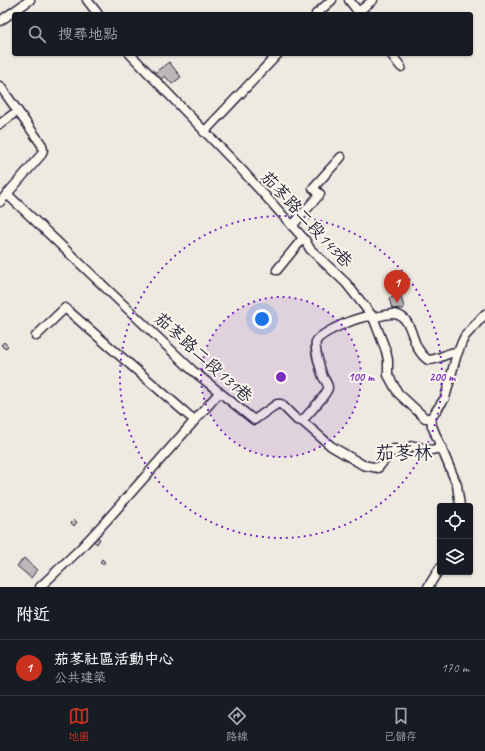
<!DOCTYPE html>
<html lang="zh-TW">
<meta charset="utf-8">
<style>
:root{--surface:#171b24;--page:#20242c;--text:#f1f3f6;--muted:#9ea1a6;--line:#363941;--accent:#c8321e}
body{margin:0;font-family:Caveat,"LXGW WenKai TC",sans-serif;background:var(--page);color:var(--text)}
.controls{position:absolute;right:12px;bottom:12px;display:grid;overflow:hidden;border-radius:4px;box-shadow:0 1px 3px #0004}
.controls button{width:36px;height:36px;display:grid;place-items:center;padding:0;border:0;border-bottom:1px solid var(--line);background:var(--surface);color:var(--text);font:20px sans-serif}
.you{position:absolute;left:262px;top:319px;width:14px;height:14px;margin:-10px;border:3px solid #fff;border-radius:50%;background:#1a73e8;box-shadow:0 0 0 6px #1a73e833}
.badge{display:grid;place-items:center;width:26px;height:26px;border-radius:50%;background:var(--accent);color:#fff;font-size:13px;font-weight:700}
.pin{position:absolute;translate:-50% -33px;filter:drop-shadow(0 1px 2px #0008)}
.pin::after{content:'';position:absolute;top:21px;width:14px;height:12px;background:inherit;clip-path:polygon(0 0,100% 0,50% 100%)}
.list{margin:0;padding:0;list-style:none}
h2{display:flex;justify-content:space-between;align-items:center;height:52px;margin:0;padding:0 16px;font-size:17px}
h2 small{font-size:13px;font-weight:400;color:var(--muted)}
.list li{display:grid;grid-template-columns:26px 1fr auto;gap:12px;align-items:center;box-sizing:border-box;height:56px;padding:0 16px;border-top:1px solid var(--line)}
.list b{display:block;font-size:15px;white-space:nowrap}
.list p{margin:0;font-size:13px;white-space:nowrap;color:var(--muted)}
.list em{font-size:13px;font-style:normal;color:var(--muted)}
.icon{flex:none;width:22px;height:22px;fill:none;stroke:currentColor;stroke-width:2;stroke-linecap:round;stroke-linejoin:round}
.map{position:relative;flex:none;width:485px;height:587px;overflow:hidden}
.search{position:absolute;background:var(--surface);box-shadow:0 1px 3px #0004;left:12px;right:12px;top:12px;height:44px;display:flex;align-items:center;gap:10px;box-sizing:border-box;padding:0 14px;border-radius:4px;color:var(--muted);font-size:15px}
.sheet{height:108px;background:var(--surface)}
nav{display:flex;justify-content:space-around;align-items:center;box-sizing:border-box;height:56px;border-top:1px solid var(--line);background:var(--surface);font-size:11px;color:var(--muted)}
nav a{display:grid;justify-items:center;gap:2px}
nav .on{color:var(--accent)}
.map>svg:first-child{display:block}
.building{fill:#bcb8b8;stroke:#22223b}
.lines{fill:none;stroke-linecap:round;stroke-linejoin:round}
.minor-casing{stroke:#22223b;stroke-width:11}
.minor{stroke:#fbf7ec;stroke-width:8}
.ring{fill:none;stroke:#7b2cbf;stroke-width:2;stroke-dasharray:2 4}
.labels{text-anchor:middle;stroke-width:4;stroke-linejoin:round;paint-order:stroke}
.street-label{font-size:17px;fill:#22223b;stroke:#fbf7ec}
.quarter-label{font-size:19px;fill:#22223b;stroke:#fbf7ec}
.centre{fill:#7b2cbf;stroke:#fbf7ec;stroke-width:2}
.ring-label{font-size:12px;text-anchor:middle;font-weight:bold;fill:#7b2cbf;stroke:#fbf7ec;stroke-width:4;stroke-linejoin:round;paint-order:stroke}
</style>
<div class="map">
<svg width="485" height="587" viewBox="0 0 485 587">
<rect width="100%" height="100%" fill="#eeeae2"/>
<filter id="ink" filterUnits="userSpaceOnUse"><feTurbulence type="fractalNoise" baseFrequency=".025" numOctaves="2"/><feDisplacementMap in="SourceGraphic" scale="8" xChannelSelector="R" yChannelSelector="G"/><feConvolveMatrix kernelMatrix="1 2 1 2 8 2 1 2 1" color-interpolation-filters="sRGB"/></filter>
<g filter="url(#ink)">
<g class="building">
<polygon points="169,62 181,77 172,84 165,76 160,80 154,73"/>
<polygon points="401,296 404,308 402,310 400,308 392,309 389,298"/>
<polygon points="4,342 8,346 5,349 1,345"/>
<polygon points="74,520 77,522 74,526 71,523"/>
<polygon points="96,536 100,539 97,544 92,540"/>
<polygon points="24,558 37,570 31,578 17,566"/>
<polygon points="102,559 105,562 103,564 100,562"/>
</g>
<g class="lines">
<defs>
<g id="minor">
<polyline points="87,0 98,14"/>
<polyline points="349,0 360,14"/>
<polyline points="358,12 373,0"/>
<polyline points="316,14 332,0"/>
<polyline points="0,21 30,0"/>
<polyline points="130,54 241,169 305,240 310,249 346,283 373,317 386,351 388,360 388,375 398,393 425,418 431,418"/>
<polyline points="391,54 401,67"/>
<polyline points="0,86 42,145 43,150 41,155 0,202"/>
<polyline points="0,124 12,115"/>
<polyline points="204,132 278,54"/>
<polyline points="7,194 192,370 254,420 277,404 281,404 297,420 302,421 331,446 363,465 378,468 394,449 404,451 412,446 415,446 431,450 442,448"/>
<polyline points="292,226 320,194 313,188 341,157"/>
<polyline points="277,270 303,238"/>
<polyline points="36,336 65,308 194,420"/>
<path d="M 302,421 C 307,415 327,395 328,388 C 328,384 325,380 323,377 C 321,371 314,348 316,342 C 319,333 354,319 364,317 C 367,316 370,317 373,317 C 382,317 393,310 402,317 C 414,325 411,348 428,360 C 439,360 447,352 457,352"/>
<polyline points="460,506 457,485 432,426 431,418 445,398 456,357 462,342 465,336 485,314"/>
<polyline points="40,587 79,550 106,521 219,393"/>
<polyline points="428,587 440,568"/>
</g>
</defs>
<use href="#minor" class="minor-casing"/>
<use href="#minor" class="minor"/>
</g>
</g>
<circle cx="281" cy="377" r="80" fill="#7b2cbf" fill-opacity=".12"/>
<g class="ring">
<circle cx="281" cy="377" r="80"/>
<circle cx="281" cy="377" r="161"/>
</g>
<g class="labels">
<g class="street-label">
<text transform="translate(307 219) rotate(47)" y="6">茄苳路二段143巷</text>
<text transform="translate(204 357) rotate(42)" y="6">茄苳路二段131巷</text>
</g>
<g class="quarter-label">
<text x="404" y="459">茄苳林</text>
</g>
</g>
<circle cx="281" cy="377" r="6" class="centre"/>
<g class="ring-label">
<text x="361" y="381">100 m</text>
<text x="442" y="381">200 m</text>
</g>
</svg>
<div class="controls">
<button><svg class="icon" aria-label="locate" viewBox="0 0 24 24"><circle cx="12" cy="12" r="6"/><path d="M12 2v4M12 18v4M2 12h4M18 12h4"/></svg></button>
<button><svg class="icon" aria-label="layers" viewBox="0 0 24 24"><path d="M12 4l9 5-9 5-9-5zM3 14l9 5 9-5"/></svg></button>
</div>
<div class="you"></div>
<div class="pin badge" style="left:397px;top:303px">1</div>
<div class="search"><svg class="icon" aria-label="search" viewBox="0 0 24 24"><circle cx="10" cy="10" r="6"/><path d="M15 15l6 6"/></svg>搜尋地點</div>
</div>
<section class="sheet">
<h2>附近<small></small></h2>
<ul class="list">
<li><span class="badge">1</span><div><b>茄苳社區活動中心</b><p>公共建築</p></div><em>170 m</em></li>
</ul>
</section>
<nav>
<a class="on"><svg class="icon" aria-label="map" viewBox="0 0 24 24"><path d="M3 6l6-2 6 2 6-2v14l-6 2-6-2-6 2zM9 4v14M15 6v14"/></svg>地圖</a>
<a><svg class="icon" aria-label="directions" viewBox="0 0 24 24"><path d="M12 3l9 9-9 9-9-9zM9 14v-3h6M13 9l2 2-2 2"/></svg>路線</a>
<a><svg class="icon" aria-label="saved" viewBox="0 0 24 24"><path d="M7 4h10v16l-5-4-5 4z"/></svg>已儲存</a>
</nav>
